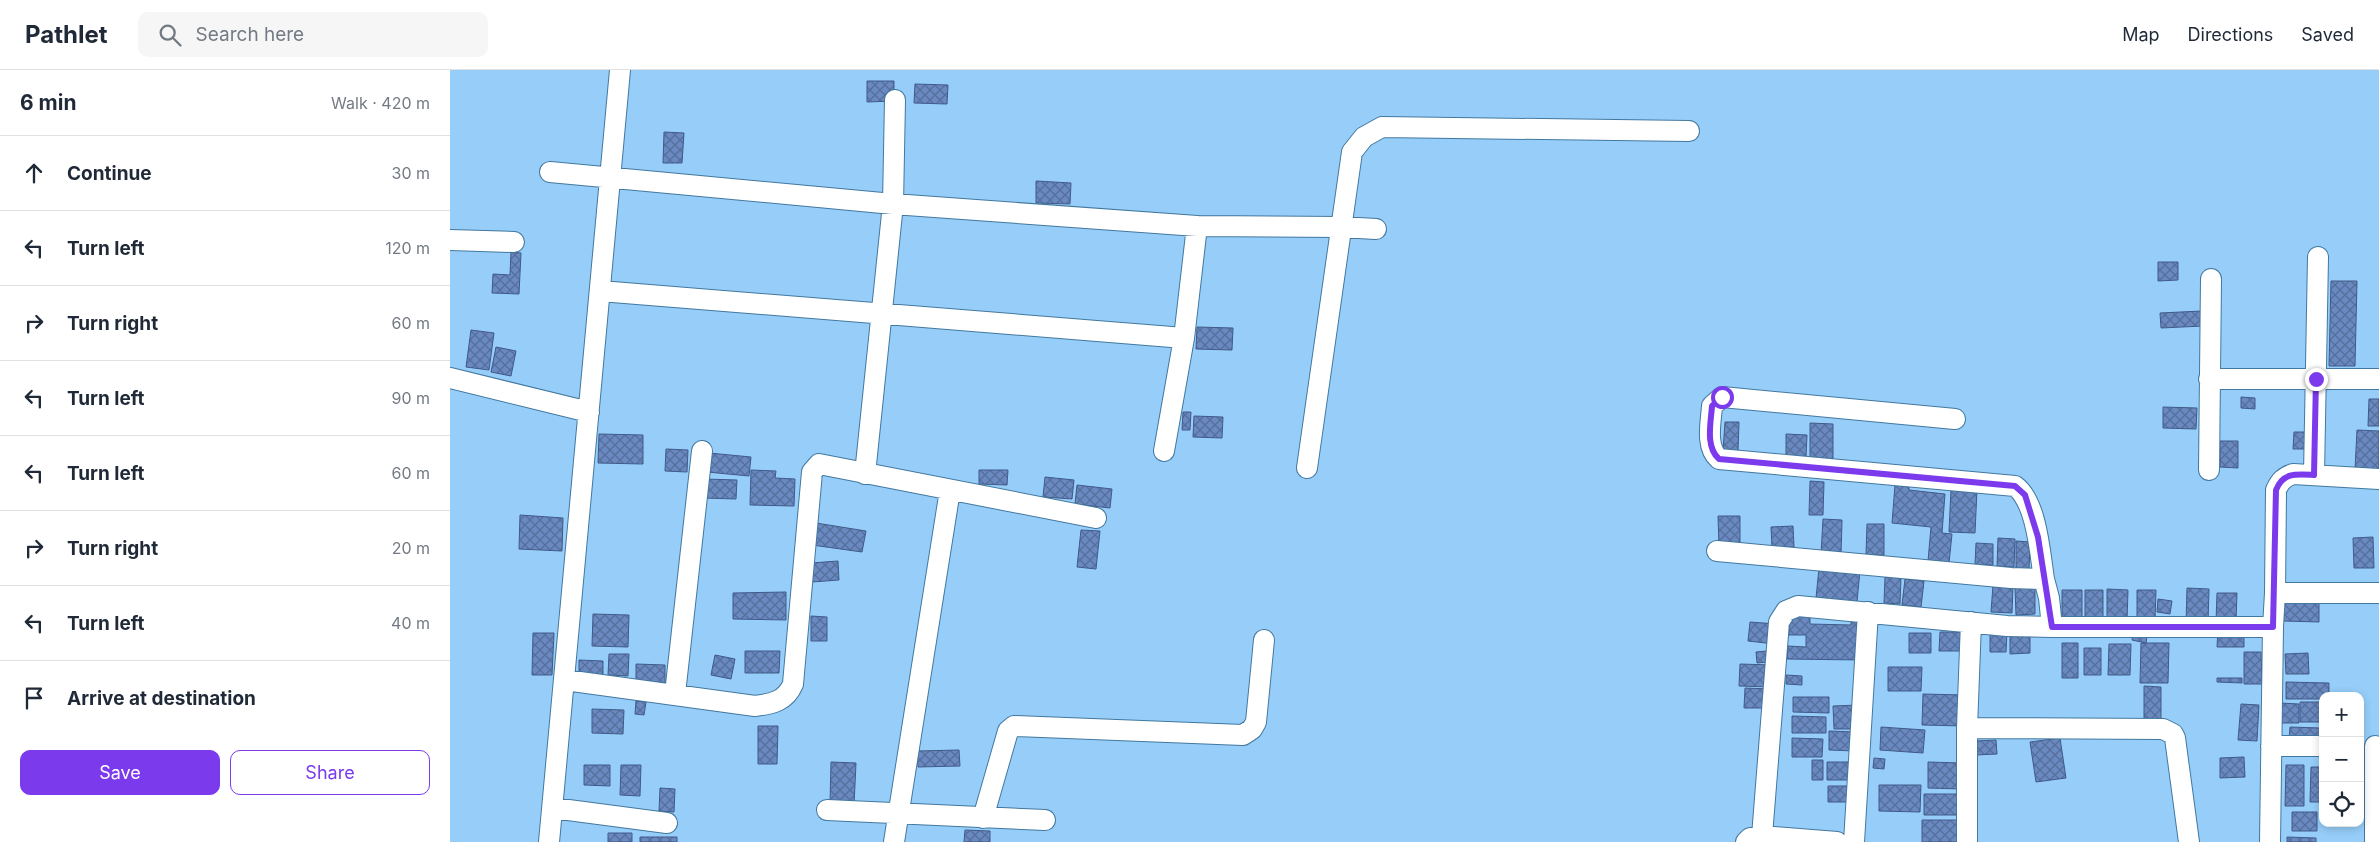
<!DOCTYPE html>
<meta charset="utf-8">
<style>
:root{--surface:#fff;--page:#f6f6f7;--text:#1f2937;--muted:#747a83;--line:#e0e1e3;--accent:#7c3aed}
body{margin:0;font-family:Inter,sans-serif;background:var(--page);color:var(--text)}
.controls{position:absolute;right:15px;bottom:15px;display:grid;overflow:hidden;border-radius:10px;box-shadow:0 2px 8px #0003}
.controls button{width:45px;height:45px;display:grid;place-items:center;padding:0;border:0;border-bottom:1px solid var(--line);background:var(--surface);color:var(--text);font:25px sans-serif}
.stop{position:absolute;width:15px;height:15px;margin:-11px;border:4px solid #7c3aed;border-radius:50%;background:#fff}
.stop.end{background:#7c3aed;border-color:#fff;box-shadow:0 1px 5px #0008}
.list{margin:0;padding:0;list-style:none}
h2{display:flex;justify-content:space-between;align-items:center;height:65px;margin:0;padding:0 20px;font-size:21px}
h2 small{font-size:16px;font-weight:400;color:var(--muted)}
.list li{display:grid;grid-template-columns:32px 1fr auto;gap:15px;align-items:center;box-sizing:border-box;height:75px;padding:0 20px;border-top:1px solid var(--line)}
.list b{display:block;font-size:19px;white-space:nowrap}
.list em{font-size:16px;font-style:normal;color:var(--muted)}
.actions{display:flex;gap:10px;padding:15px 20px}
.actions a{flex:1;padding:11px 0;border:1px solid var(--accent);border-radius:10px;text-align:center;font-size:18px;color:var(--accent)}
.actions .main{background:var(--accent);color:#fff}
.icon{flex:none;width:28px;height:28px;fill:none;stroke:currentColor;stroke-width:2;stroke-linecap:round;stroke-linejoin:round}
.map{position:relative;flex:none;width:1929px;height:772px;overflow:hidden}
header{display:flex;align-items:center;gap:30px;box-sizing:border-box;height:70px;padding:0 25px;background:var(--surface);border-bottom:1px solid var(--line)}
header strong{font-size:24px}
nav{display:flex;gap:28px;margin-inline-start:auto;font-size:18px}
.search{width:350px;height:45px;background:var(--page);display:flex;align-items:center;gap:12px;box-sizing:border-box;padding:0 18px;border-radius:10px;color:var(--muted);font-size:19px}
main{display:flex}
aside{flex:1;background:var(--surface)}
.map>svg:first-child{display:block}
</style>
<header>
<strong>Pathlet</strong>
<div class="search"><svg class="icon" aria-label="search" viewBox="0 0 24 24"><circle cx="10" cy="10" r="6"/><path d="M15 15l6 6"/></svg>Search here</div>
<nav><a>Map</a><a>Directions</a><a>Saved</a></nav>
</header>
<main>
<aside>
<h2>6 min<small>Walk · 420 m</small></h2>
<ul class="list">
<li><svg class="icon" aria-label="ahead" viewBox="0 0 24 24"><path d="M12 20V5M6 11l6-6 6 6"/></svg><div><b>Continue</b></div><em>30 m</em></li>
<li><svg class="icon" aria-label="left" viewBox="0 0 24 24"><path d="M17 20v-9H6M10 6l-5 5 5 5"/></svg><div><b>Turn left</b></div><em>120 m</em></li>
<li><svg class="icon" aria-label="right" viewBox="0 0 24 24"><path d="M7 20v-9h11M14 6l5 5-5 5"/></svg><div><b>Turn right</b></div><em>60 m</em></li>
<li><svg class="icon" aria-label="left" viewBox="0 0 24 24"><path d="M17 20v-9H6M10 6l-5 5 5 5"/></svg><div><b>Turn left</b></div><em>90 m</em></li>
<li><svg class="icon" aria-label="left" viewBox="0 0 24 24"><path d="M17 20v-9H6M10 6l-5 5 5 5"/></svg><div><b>Turn left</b></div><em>60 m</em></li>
<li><svg class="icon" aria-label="right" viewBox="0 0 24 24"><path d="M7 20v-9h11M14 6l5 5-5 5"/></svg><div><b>Turn right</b></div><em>20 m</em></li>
<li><svg class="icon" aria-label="left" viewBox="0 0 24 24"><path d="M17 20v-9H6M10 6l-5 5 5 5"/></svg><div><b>Turn left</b></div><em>40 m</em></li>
<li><svg class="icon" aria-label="arrive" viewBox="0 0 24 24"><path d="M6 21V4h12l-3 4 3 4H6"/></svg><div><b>Arrive at destination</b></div></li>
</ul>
<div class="actions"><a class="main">Save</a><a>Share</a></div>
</aside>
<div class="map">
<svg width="1929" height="772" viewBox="0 0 1929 772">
<defs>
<pattern id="building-cross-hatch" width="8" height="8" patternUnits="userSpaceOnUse" patternTransform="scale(1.25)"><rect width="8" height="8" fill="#6a89c0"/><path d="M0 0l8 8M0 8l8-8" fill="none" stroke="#556f9c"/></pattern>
</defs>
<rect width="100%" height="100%" fill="#96cef9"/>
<path fill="url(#building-cross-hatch)" stroke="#405a89" d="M417,11H444V31L417,32Z
M465,14L498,15L497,34L464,33Z
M214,62L234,63L232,93H213Z
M586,111L621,113L620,134L586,133Z
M61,182L71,183L69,224L42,223L43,204L60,205Z
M1708,192H1728V210L1708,211Z
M1881,211H1907L1905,296H1879Z
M1752,241L1753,256L1711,258L1710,243Z
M747,257L783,258L782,280L746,279Z
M21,260L44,263L39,300L16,297Z
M46,277L66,281L61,306L41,302Z
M1791,327L1805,328V339L1791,338Z
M1919,329H1929V356H1918Z
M1713,337L1747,338L1746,359L1713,358Z
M733,342H741L740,360H732Z
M744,346L773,347L772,368L743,367Z
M1275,352H1289L1288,382L1273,381Z
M1360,353L1383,354V389L1360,388Z
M1907,360L1929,361V399H1905Z
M1844,362H1856L1855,379H1843Z
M149,364L193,365V394L148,393Z
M1336,364L1357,365L1356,387L1336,386Z
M1770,371H1788V398L1770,397Z
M216,379L238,380L237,402L215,401Z
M259,383L301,387L299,406L257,402Z
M301,400L326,401L325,408L345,409L344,436L300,435Z
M529,400H558L557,415L529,414Z
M595,407L624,410L622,429L593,427Z
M255,409L287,410L286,429L254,428Z
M1360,411L1374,412L1373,445H1359Z
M627,415L662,419L660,438L625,434Z
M1445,415L1459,417V420L1495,424L1492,463L1502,464L1499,493L1478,491L1481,457L1442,453Z
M1501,419L1527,420L1525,463L1499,462Z
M70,445L113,448L112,481L69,479Z
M1268,446H1290V477H1269Z
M1373,449L1392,450L1391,485L1371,484Z
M366,453L416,461L412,482L362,475Z
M1417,454H1434V485H1416Z
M1343,456L1344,477L1322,478L1321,457Z
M631,460L650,461L646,499L627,497Z
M1923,467L1924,498H1904L1903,468Z
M1548,468L1565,469L1564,497L1547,496Z
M1566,471L1580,472L1579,501H1566Z
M1526,473L1543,474V495H1525Z
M388,491L389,510L362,512L361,493Z
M1369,498L1410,500L1407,532L1366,528Z
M1435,507H1451L1450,534L1434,533Z
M1455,509L1474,511L1471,537L1452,535Z
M1543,515L1563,516L1562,543L1541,542Z
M1585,517V544L1566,545L1565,518Z
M1737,518L1759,519L1758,554H1736Z
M1657,519L1678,520L1677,551L1657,550Z
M1612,520H1632V550H1612Z
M1635,520H1653V551H1635Z
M1687,520H1706L1705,550L1687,549Z
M336,522V550L283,549V523Z
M1767,523H1787L1786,552H1766Z
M1708,529L1722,531L1720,544L1707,542Z
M1833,532H1869V552L1833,551Z
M1340,542H1360V554L1401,555V548H1412L1411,590L1337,589L1338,576L1356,577V565H1339Z
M143,544L179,545L178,577L142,576Z
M361,546L377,547V571H361Z
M1300,552L1327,554L1325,574L1298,571Z
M1684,558L1698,560L1696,573L1682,570Z
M1768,560L1794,561V577H1767Z
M1540,561H1557L1556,582H1540Z
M1490,562H1517V581H1489Z
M1580,562V583L1560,584V563Z
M83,563H104L102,605H82Z
M1459,563H1481V583H1459Z
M1612,573H1628V608H1612Z
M1691,573H1719L1718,613H1690Z
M1659,574H1681L1680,605H1658Z
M1634,578H1651V605H1634Z
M295,581H330L329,603H295Z
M1317,581L1319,592L1307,593L1306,582Z
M1794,582H1811L1812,614H1794Z
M1858,583L1859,604H1836L1835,584Z
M159,584H179L178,606L158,605Z
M265,585L285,589L281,609L261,605Z
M129,590L153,591V612H129Z
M186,594L215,595V616L186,615Z
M1290,594L1323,595L1322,617L1289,616Z
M1438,597H1472L1471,621H1438Z
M1336,605L1352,606V615L1336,614Z
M1767,608H1792V613L1767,612Z
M1836,612L1879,613V626H1873V629H1836Z
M1694,616L1711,617V649L1694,648Z
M1295,618L1321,619V638H1294Z
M1473,624L1514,625L1513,656L1472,655Z
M1343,627H1379V643L1343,642Z
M186,631L196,632L194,645L185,644Z
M1850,632H1873V652H1850Z
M1830,633L1849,634V653H1829Z
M1791,634L1809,635L1807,671L1788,670Z
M1409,635V659H1384L1383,636Z
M142,639L174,640L173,664L142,663Z
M1342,646L1376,647V663H1342Z
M308,656H328L327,694H308Z
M1431,657L1475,660L1473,683L1430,680Z
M1840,657L1870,658V673L1839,672Z
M1379,661L1406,662L1405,681L1379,680Z
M1342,668L1373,669L1372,687H1342Z
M1610,668L1616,708L1586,712L1580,672Z
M1546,670L1547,684L1526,685V671Z
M509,680L510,696L468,697L467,681Z
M1794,687L1795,707L1770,708V688Z
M1424,688L1435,689L1434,699L1423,698Z
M1362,690H1373V710H1362Z
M381,692L406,693L404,735L380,734Z
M1377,692H1404V710H1377Z
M1478,692L1512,693L1511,719L1478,718Z
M134,695H160V716L134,715Z
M171,695H191L190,726L170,725Z
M1836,695H1854V736H1835Z
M1861,697H1873V732H1860Z
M1910,697H1913V729H1910Z
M1429,715H1471L1470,742L1429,741Z
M1378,716H1403V732H1378Z
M210,718L225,719L224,742L209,741Z
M1474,724H1513V745H1474Z
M1842,742H1867V761H1842Z
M1472,750H1509V772H1472Z
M515,760L540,761V772H514Z
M158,763H182V772H158Z
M190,767H227V772H190Z
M1837,767L1866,768V772H1837Z"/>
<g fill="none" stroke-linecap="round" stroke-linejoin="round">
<defs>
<path id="minor" d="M100,102L443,134L747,156L891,157L926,159
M0,170L64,172
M150,221L734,268
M0,308L139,342
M1759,309H1929
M1505,349L1272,327L1262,336C1261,352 1255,377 1269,389L1565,416C1587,432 1590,484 1594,509
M714,381L734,268L747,156
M857,398L902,82L914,67L932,57L1239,61
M1759,400L1761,209
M415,404L443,134L445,30
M1864,405L1868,187
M1267,481L1561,508L1594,509L1599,528L1602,557H1823L1820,772
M1825,523L1826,420C1830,411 1834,407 1843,404L1929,409
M1823,557L1825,523H1929
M115,610L305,636C322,634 336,631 343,614L362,402L369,394L646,448
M225,624L252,381
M1517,658L1713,659L1723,664L1725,668L1739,772
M1821,676H1873
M1925,676V772
M103,738L217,753
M377,740L595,750
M533,748L558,661L564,656L793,665L802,659L806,652L814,570
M1312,766L1329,552L1336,541L1348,536L1557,556L1602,557
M99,772L170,0
M444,772L500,420
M1296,772L1300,768L1312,766L1387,772
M1404,772L1418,542
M1517,772V658L1521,552"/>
</defs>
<use href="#minor" stroke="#42789f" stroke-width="22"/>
<use href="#minor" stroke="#fff" stroke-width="20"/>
</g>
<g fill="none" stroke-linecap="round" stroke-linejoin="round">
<path stroke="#7c3aed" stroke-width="6" d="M1272,327L1262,336C1261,352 1255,377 1269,389L1565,416L1575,425L1588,467L1602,557H1823L1826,420C1833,402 1847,404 1864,405L1866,309"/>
</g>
</svg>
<div class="controls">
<button>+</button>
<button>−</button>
<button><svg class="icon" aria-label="locate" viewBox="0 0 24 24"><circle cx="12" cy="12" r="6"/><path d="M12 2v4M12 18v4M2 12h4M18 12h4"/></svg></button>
</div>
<div class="stop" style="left:1272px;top:327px"></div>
<div class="stop end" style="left:1866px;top:309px"></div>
</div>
</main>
